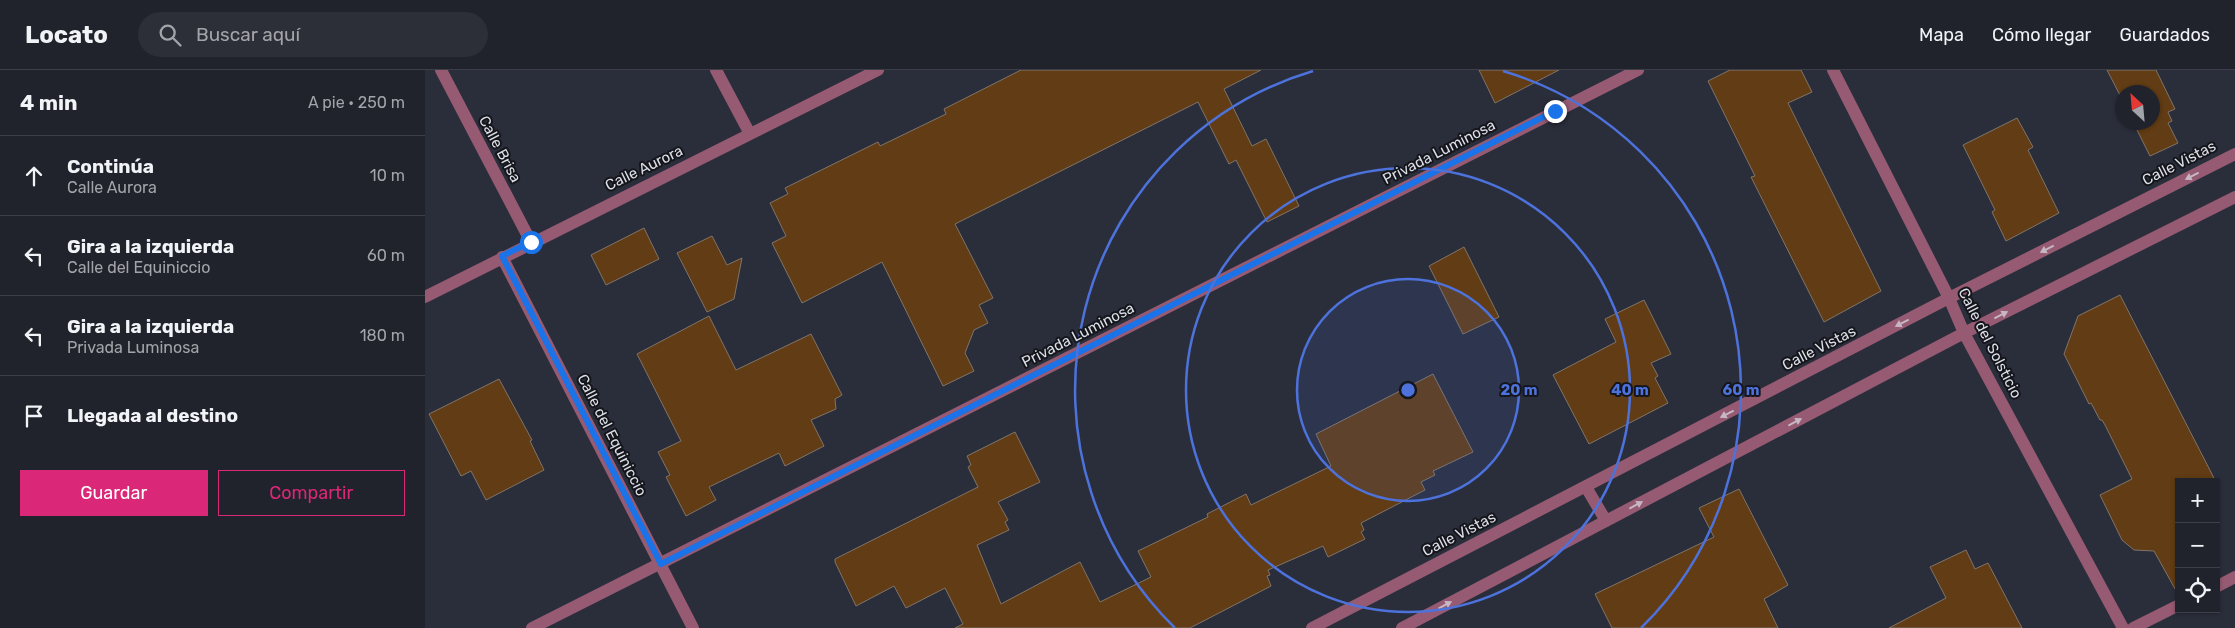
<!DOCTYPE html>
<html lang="es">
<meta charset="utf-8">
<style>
:root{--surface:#20222c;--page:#2d2f38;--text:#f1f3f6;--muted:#a2a4a9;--line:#3d3f48;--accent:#db2777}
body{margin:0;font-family:Rubik,sans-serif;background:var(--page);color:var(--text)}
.controls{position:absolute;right:15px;bottom:15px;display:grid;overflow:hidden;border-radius:0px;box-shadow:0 1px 4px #0004}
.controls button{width:45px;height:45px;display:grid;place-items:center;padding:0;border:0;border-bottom:1px solid var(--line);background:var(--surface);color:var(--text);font:25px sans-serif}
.compass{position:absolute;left:1690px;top:15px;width:45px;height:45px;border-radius:50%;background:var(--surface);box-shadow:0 1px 4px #0004;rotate:334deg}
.stop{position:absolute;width:15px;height:15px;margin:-11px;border:4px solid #1a73e8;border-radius:50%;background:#fff}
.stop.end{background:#1a73e8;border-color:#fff;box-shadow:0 1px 5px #0008}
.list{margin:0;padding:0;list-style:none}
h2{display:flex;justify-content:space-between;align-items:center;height:65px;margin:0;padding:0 20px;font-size:21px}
h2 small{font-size:16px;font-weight:400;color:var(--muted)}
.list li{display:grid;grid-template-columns:32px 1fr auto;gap:15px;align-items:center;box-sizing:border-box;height:80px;padding:0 20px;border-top:1px solid var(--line)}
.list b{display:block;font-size:19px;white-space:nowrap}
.list p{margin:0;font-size:16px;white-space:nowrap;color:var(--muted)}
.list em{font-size:16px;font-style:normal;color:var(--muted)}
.actions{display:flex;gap:10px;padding:15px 20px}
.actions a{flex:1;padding:11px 0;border:1px solid var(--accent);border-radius:0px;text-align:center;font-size:18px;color:var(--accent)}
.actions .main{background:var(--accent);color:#fff}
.icon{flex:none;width:28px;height:28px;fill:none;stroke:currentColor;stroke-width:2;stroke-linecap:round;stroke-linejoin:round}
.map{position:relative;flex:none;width:1810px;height:558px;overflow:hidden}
header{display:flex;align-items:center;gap:30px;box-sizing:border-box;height:70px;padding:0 25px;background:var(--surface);border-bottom:1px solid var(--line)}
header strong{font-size:24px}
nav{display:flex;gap:28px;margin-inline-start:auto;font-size:18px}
.search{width:350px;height:45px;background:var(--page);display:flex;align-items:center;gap:12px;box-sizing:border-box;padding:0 18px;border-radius:28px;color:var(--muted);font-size:19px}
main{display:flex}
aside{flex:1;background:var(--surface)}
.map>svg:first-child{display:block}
</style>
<header>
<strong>Locato</strong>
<div class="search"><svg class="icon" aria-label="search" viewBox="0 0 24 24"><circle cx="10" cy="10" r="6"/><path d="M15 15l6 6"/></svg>Buscar aquí</div>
<nav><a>Mapa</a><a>Cómo llegar</a><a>Guardados</a></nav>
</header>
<main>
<aside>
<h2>4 min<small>A pie · 250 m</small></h2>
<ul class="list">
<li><svg class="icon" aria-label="ahead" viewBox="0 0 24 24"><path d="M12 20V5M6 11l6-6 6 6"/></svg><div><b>Continúa</b><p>Calle Aurora</p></div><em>10 m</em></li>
<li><svg class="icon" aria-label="left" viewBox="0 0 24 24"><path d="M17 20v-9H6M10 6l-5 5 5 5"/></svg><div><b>Gira a la izquierda</b><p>Calle del Equiniccio</p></div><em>60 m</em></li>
<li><svg class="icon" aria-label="left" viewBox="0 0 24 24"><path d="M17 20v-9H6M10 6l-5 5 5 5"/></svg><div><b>Gira a la izquierda</b><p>Privada Luminosa</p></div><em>180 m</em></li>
<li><svg class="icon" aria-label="arrive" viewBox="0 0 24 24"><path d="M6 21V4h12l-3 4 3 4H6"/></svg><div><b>Llegada al destino</b></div></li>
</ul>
<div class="actions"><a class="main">Guardar</a><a>Compartir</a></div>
</aside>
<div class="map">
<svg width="1810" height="558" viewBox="0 0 1810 558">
<rect width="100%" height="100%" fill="#2a2e3b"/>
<path fill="#613c14" stroke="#817468" d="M596,0H836L799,19L827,76L841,69L874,136L842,152L811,90L804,94L773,32L598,120L530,154L568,228L554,235L563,253L549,260L540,283L549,301L518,316L457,192L377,233L347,173L361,166L345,133L363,124L360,118L453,72L455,76L521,44L519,39Z
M1054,0H1134L1070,33Z
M1305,0H1376L1387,22L1363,33L1456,221L1399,252L1326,107L1330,106L1283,11Z
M1682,0H1731L1750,39L1743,42L1747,51L1743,53L1753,73L1725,86L1708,52H1728V22H1698V31Z
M1592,48L1608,77L1603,80L1634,143L1581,171L1567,142L1570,140L1538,75Z
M219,158L234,189L181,215L166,185Z
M287,166L302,195L317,188L309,229L282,242L252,183Z
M1039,177L1074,247L1038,264L1004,196Z
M1695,225L1791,412H1754V526L1729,481L1709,480L1697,470L1675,425L1707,409L1680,355L1677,350H1675L1666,333L1664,334L1639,284L1653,246Z
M1219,230L1246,284L1226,293L1233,306L1230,308L1243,333L1164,374L1128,305L1191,272L1180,249Z
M284,246L311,300L386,264L417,325L410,329L411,339L386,350L399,376L360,396L354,383L284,417L291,430L261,446L241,407L245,405L233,382L256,371L212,284Z
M1008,304L1048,382L1008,401L1010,405L996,412L1000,420L936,453L939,460L936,462L940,469L903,487L898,476L843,500L845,505L842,506L846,516L765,558H530L538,554L520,518L481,538L469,516L431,536L410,492V489L553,417L543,397L546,395L542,386L590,362L615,412L573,432L583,450L580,452L584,460L552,475L576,534L655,492L675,532L726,507L713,481L783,447L782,444L821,424L826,435L906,396L891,364Z
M74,309L107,370L105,371L119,400L61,430L46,401L36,406L4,344Z
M1314,419L1363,515L1339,529L1353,558H1187L1170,524L1289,467L1274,438Z
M1541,480L1550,499L1563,493L1597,558H1464L1521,528L1505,497Z"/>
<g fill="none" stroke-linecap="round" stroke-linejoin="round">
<path stroke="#965a72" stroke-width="12" d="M16,0L106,172
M291,0L325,64
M1408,0L1524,228L1539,263L1698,558
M77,187L268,558
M0,227L453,0
M1161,417L1181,451
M1791,517L1810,507
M107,558L1213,0
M887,558L1524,228L1810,84
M977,558L1539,263L1810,127
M1708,558L1754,535"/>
</g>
<defs><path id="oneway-solid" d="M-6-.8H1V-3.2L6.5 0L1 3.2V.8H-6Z" transform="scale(1.25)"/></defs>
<g fill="#c7b7c4">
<use href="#oneway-solid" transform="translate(1767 106) rotate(153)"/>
<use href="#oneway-solid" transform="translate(1622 179) rotate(153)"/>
<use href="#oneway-solid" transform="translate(1576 245) rotate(-27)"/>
<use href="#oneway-solid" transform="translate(1477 253) rotate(153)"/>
<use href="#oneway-solid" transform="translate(1302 344) rotate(153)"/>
<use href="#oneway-solid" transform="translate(1370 352) rotate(-28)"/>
<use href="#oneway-solid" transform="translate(1211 435) rotate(-28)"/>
<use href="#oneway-solid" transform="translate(1020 535) rotate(-28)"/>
</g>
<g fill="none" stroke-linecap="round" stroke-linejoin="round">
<path stroke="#1a73e8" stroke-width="6" d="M106,172L77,186L236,494L1130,41"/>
</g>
<circle cx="983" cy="320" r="111" fill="#4d72dc" fill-opacity=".12"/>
<g fill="none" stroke="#4d72dc" stroke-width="2.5">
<circle cx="983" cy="320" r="111"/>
<circle cx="983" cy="320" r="222"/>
<path d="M750 558A333 333 0 0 1 888 1M1078 1A333 333 0 0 1 1216 558"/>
</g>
<g text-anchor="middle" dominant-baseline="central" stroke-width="4" stroke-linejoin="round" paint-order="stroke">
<g font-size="15" fill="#dcdfe7" stroke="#15161c">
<text transform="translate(75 79) rotate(62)">Calle Brisa</text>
<text transform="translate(1014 82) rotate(-27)">Privada Luminosa</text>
<text transform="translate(1754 93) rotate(-27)">Calle Vistas</text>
<text transform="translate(219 98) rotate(-26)">Calle Aurora</text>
<text transform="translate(653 265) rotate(-27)">Privada Luminosa</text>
<text transform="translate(1565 273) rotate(63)">Calle del Solsticio</text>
<text transform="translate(1394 278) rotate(-27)">Calle Vistas</text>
<text transform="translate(187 365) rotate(63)">Calle del Equiniccio</text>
<text transform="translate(1034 464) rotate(-27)">Calle Vistas</text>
</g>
</g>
<circle cx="983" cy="320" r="8" fill="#4d72dc" stroke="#15161c" stroke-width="2.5"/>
<g font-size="15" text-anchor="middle" font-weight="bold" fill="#4d72dc" stroke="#15161c" stroke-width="4" stroke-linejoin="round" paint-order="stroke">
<text x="1094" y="325">20 m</text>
<text x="1205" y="325">40 m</text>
<text x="1316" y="325">60 m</text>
</g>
</svg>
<div class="controls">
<button>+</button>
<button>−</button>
<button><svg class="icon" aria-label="locate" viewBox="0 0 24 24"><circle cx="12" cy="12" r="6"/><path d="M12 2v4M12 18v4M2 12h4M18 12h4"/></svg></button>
</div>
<svg class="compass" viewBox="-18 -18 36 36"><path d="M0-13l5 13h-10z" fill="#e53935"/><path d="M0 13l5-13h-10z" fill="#a2a4a9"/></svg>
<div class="stop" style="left:106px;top:172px"></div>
<div class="stop end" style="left:1130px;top:41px"></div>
</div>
</main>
